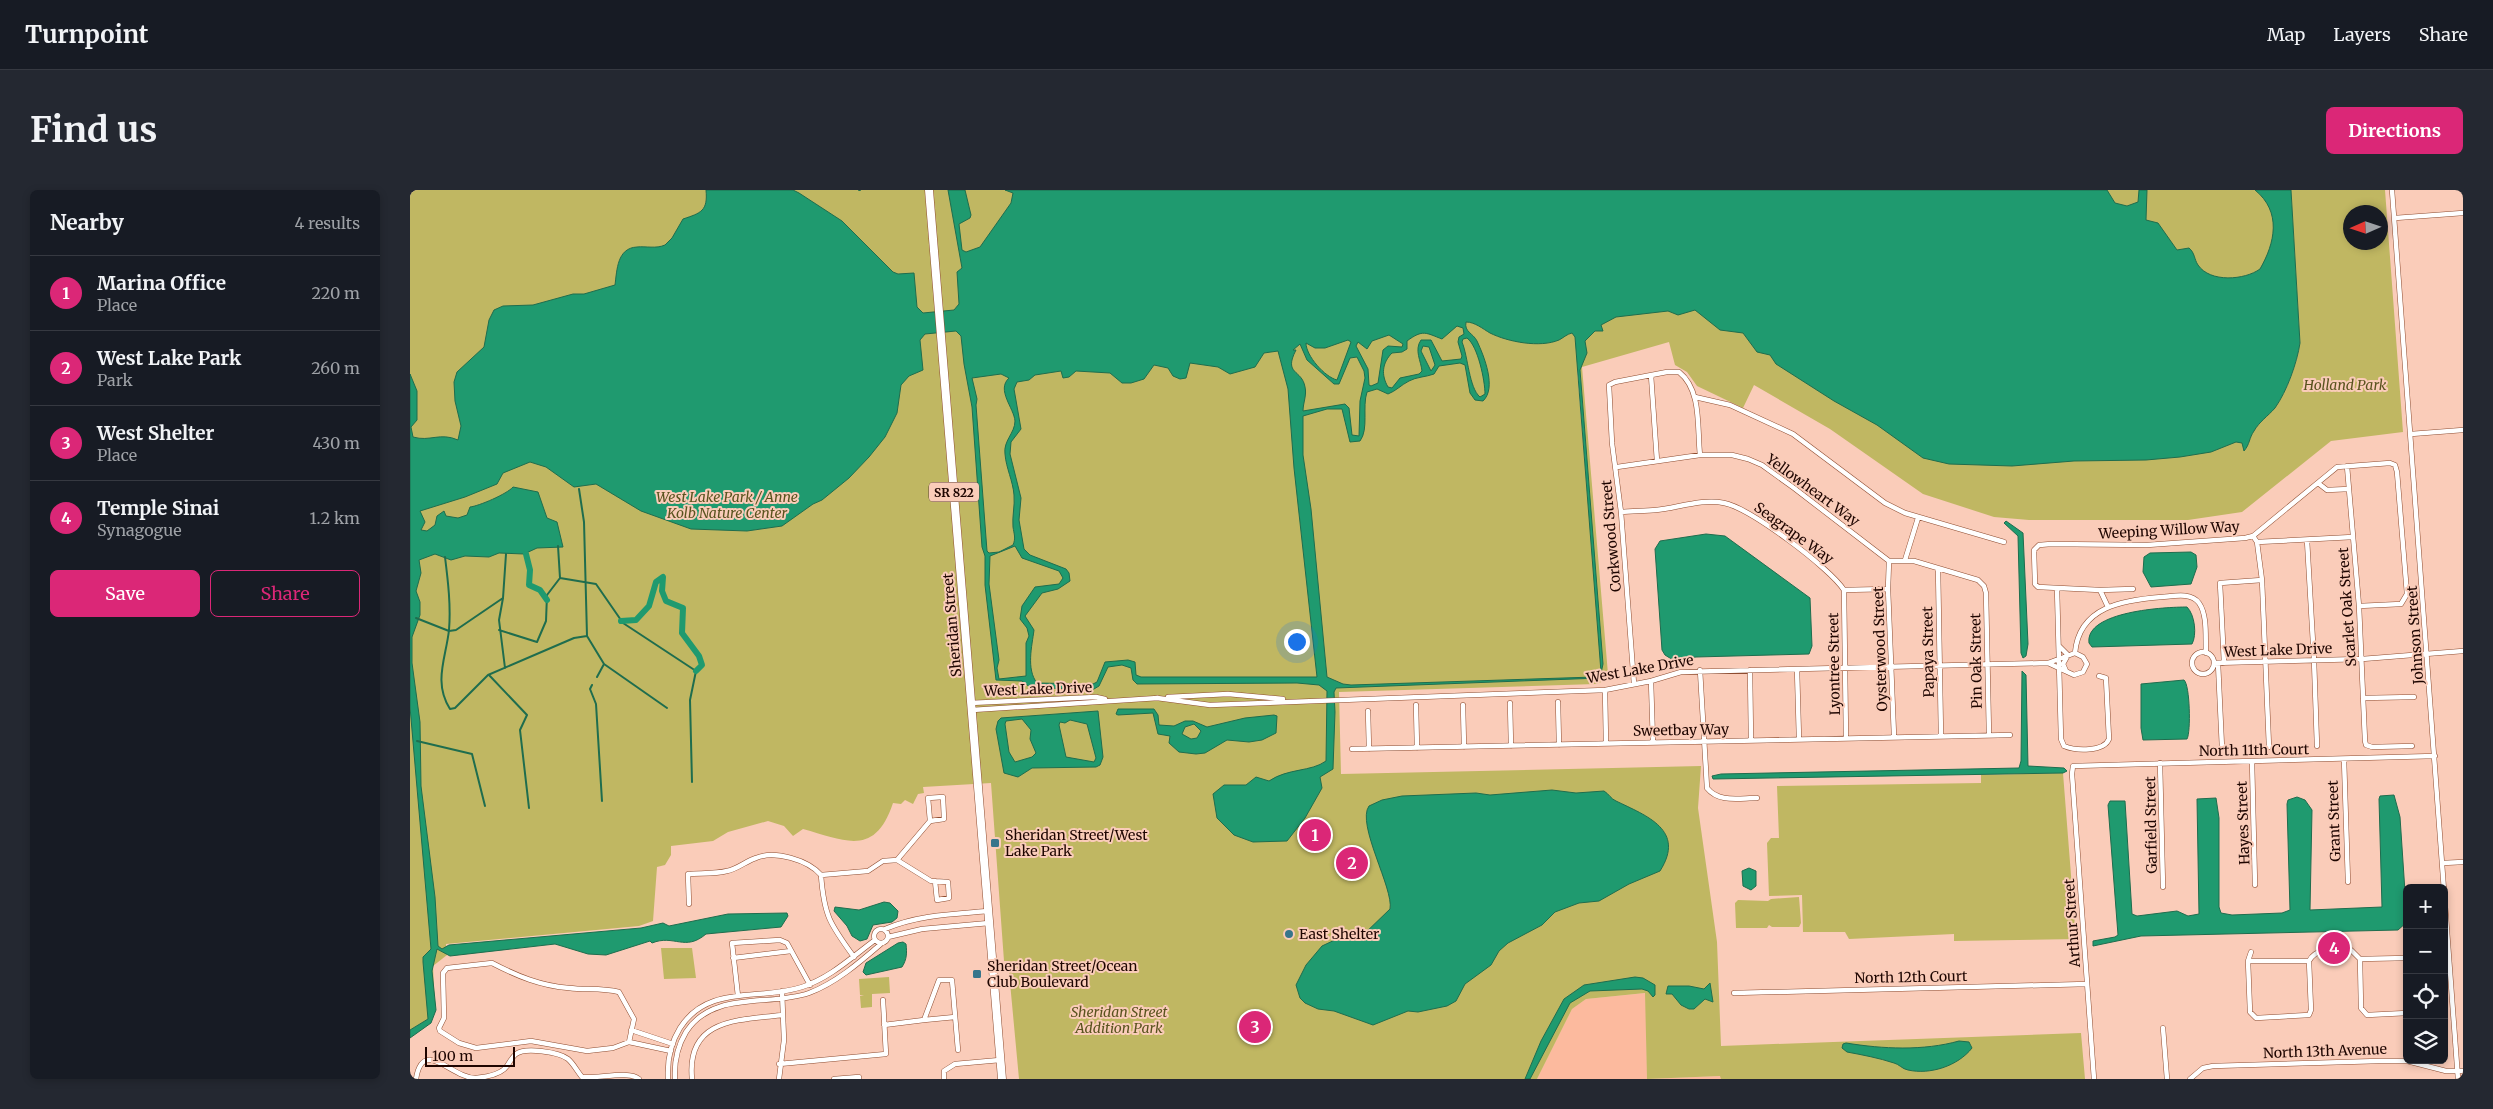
<!DOCTYPE html>
<meta charset="utf-8">
<style>
:root{--surface:#171b24;--page:#242831;--text:#f1f3f6;--muted:#9ea1a6;--line:#363941;--accent:#db2777}
body{margin:0;font-family:Merriweather,serif;background:var(--page);color:var(--text)}
.controls{position:absolute;right:15px;bottom:15px;display:grid;overflow:hidden;border-radius:8px;box-shadow:0 2px 8px #0003}
.controls button{width:45px;height:45px;display:grid;place-items:center;padding:0;border:0;border-bottom:1px solid var(--line);background:var(--surface);color:var(--text);font:25px sans-serif}
.compass{position:absolute;left:1933px;top:15px;width:45px;height:45px;border-radius:50%;background:var(--surface);box-shadow:0 2px 8px #0003;rotate:267deg}
.scale{position:absolute;left:15px;bottom:12px;width:90px;box-sizing:border-box;padding-left:5px;border:2px solid #1e0500;border-top:0;font-size:14px;line-height:18px;white-space:nowrap;color:#1e0500;-webkit-text-stroke:4px #faccb9;paint-order:stroke}
.you{position:absolute;left:886px;top:451px;width:18px;height:18px;margin:-12px;border:4px solid #fff;border-radius:50%;background:#1a73e8;box-shadow:0 0 0 8px #1a73e833}
.badge{display:grid;place-items:center;width:32px;height:32px;border-radius:50%;background:var(--accent);color:#fff;font-size:16px;font-weight:700}
.pin{position:absolute;translate:-50% -50%;border:2px solid #fff;box-shadow:0 1px 5px #0006}
.list{margin:0;padding:0;list-style:none}
h2{display:flex;justify-content:space-between;align-items:center;height:65px;margin:0;padding:0 20px;font-size:21px}
h2 small{font-size:16px;font-weight:400;color:var(--muted)}
.list li{display:grid;grid-template-columns:32px 1fr auto;gap:15px;align-items:center;box-sizing:border-box;height:75px;padding:0 20px;border-top:1px solid var(--line)}
.list b{display:block;font-size:19px;white-space:nowrap}
.list p{margin:0;font-size:16px;white-space:nowrap;color:var(--muted)}
.list em{font-size:16px;font-style:normal;color:var(--muted)}
.actions{display:flex;gap:10px;padding:15px 20px}
.actions a{flex:1;padding:11px 0;border:1px solid var(--accent);border-radius:8px;text-align:center;font-size:18px;color:var(--accent)}
.actions .main{background:var(--accent);color:#fff}
.icon{flex:none;width:28px;height:28px;fill:none;stroke:currentColor;stroke-width:2;stroke-linecap:round;stroke-linejoin:round}
.map{position:relative;flex:none;width:2053px;height:889px;overflow:hidden;border-radius:8px}
header{display:flex;align-items:center;gap:30px;box-sizing:border-box;height:70px;padding:0 25px;background:var(--surface);border-bottom:1px solid var(--line)}
header strong{font-size:24px}
nav{display:flex;gap:28px;margin-inline-start:auto;font-size:18px}
.intro{display:flex;align-items:center;justify-content:space-between;box-sizing:border-box;height:120px;padding:0 30px}
h1{margin:0;font-size:35px}
.button{padding:12px 22px;border-radius:8px;background:var(--accent);color:#fff;font-size:18px;font-weight:700}
main{display:flex;gap:30px;padding:0 30px}
aside{flex:1;background:var(--surface);border-radius:8px;box-shadow:0 2px 8px #0003}
.map>svg:first-child{display:block}
</style>
<header>
<strong>Turnpoint</strong>
<nav><a>Map</a><a>Layers</a><a>Share</a></nav>
</header>
<div class="intro"><h1>Find us</h1><a class="button">Directions</a></div>
<main>
<aside>
<h2>Nearby<small>4 results</small></h2>
<ul class="list">
<li><span class="badge">1</span><div><b>Marina Office</b><p>Place</p></div><em>220 m</em></li>
<li><span class="badge">2</span><div><b>West Lake Park</b><p>Park</p></div><em>260 m</em></li>
<li><span class="badge">3</span><div><b>West Shelter</b><p>Place</p></div><em>430 m</em></li>
<li><span class="badge">4</span><div><b>Temple Sinai</b><p>Synagogue</p></div><em>1.2 km</em></li>
</ul>
<div class="actions"><a class="main">Save</a><a>Share</a></div>
</aside>
<div class="map">
<svg width="2053" height="889" viewBox="0 0 2053 889">
<rect width="100%" height="100%" fill="#faccb9"/>
<path fill="#fcba9e" d="M1236,803L1237,889L1311,886V889H1127L1162,819L1176,809Z"/>
<path fill="#c0b762" fill-rule="evenodd" d="M0,0H1876L1862,221C1876,205 1887,175 1890,153L1881,0H1975L1993,242L1921,251L1832,322L1778,330H1619L1584,327L1513,304L1420,239L1344,195L1333,218L1287,196L1277,182L1265,175L1259,152L1172,177L1198,484L1194,491L1186,494L929,502L931,584L1291,576L1288,618L1307,752L1311,856L1671,843L1675,889H1311L1310,886L1237,889L1235,803L1176,809L1162,819L1127,889H609L598,771H594L581,593L513,597L514,603L508,604L503,614L495,610L491,614L483,613C465,667 436,651 393,639L383,646L374,636L358,631L318,642L303,651L261,656V665L255,675L247,677L243,731L229,736L36,754L37,765L23,776L25,819L19,824L18,829L0,840ZM1940,22H1970V52H1940ZM1167,179L1170,180L1192,482Z
M1653,583L1666,749L1544,751V744L1439,749L1435,742H1393L1392,705L1359,706L1357,653L1361,648H1369L1367,596L1571,593V585Z
M1389,707L1391,733L1389,737H1362L1359,735L1357,738H1326L1325,713L1328,710L1358,711L1361,709Z
M251,758H282L286,788L254,789Z
M479,787L480,803L462,804V817L451,818L450,806L454,805H450L449,789Z"/>
<path fill="#1f9a6f" stroke="#1f6d4e" fill-rule="evenodd" d="M296,0H383L389,3L432,31L483,82L488,84L504,83L507,117L513,123L544,120L549,114L547,82L552,78L538,0H555L561,25L560,28L549,34L552,60L556,62L570,57L601,13L603,3L595,0H1697L1705,13L1717,16L1728,12L1729,0H1737L1736,30L1748,33L1767,60L1779,58C1785,63 1784,69 1788,75C1800,93 1835,90 1850,79C1865,53 1872,22 1845,0H1881L1890,153C1887,173 1877,201 1865,218C1858,226 1849,232 1844,241C1839,248 1840,254 1834,261L1832,253L1826,252L1801,262L1770,267L1736,270L1664,271L1602,276L1539,274L1513,268L1467,235L1424,211L1366,174L1360,165L1347,162L1333,143L1310,140L1285,120L1268,125L1258,121L1206,127L1191,135L1193,141H1185L1175,151L1177,163L1170,180L1193,474L1190,488L926,498L924,502L925,522L923,579L910,587L912,598L895,628L877,651L843,652L824,645L807,628L803,604L814,595H836L846,587L859,591C878,578 901,582 916,571L917,501L909,495L887,493L727,494L723,490L721,478L712,475L698,477L689,496L684,499L621,498L612,491L586,490L575,395V366L572,357L562,217L554,174L551,146L546,141L515,144L510,150L513,180L499,186L491,195L487,223L475,247L459,267L439,288L412,310L403,314L372,336L337,341L281,339L231,321L186,294L164,297L136,277L120,272L93,283L87,294L55,307L10,321L15,332L11,340L17,341L25,335L27,326L34,321L36,326L48,328L57,325L60,317C69,316 97,304 103,297L128,302L137,328L147,332L153,357L127,358L114,364L89,363L79,367L55,366L41,370L25,364L9,370L11,383L6,401L10,412V425L2,447V473L10,532L11,596L25,707L28,756L32,759L39,755L231,738L253,733L259,736L318,724L377,723L378,726L371,737L296,744C275,762 264,744 242,753L240,751L196,765L178,764L145,754L40,766L27,759L22,781L26,820L21,833L0,848V840L18,829L13,772V767L21,759L0,517V184L7,201V230L1,237L3,247C20,252 30,242 48,250L51,236L45,211L44,192L47,182L74,157L79,130L84,120L93,116L123,115L163,104H174L205,95C207,80 207,58 227,57C236,56 246,59 255,55L262,48L273,29C291,23 298,21 296,0ZM1056,132C1065,132 1073,139 1080,143C1098,152 1130,158 1149,150C1153,148 1157,144 1162,143L1165,147L1191,482L1184,487L941,495L933,494L917,487L901,319L893,265V226L917,219H932L940,252L950,251C959,239 952,217 957,202L967,199L978,204C986,201 991,195 999,191C1006,187 1016,187 1024,184L1029,176L1050,173L1055,175L1060,203L1065,210L1073,211C1087,198 1074,166 1067,151C1063,143 1054,142 1056,132ZM1047,136L1053,138L1054,144L1049,147L1048,152L1052,166L1051,169L1032,171L1021,150H1011C1004,160 1011,171 1012,181L1009,184L990,188L982,198L978,197C971,185 972,173 982,163L992,162L997,159V151C1013,139 1016,143 1032,149ZM979,145L993,154L992,157L978,156L973,160L968,193L961,196L959,195L958,179L946,156L948,152L957,159L962,151ZM1057,148C1068,156 1075,191 1075,204L1070,207C1059,198 1058,166 1052,152L1053,149ZM938,150L941,152L927,190C915,187 896,166 896,153L905,158H915ZM890,154L897,170L924,194H929L940,168L947,167L954,181L955,188L950,211L949,246L942,245L939,218L935,214L893,221C893,213 897,205 895,197C892,179 873,185 886,160H883ZM1013,156L1019,157L1025,175L1021,181L1011,161ZM868,161L878,199L884,278L907,487H731L726,485L725,472L718,470L695,472L687,492L683,494L627,493C616,479 622,456 624,440L615,426L632,403L648,399L660,391L659,383L656,379L620,365L614,359L609,330L611,308L600,264L601,252L611,239L604,199L607,192L619,190L625,185L651,181L653,188L659,187L666,181L700,183L712,193H721L734,189L744,175L758,178L763,186L770,189L776,188L780,173L808,177L820,184L845,177L854,163ZM591,184L599,188C586,200 604,218 605,231C605,243 593,251 595,264C596,278 603,291 604,305C605,316 602,326 603,337C604,344 606,348 603,355L589,362L579,363L577,361L566,215L567,209L562,188ZM605,356L612,368L649,381L653,388L649,394L625,397L612,416L610,429L617,438L619,446L616,453V486L589,489L587,478L589,470L579,394L580,366Z
M1596,331L1613,343L1618,454L1616,466L1613,468L1611,463L1608,346L1594,333Z
M1296,344L1315,346L1400,408L1402,456L1399,464L1286,467L1263,470L1255,465L1252,460L1245,359L1250,351Z
M1781,362L1786,365L1787,377L1781,394L1741,397L1733,382L1734,367L1740,363Z
M1777,417C1785,425 1787,445 1782,454L1682,457L1679,453C1675,421 1756,417 1777,417Z
M1612,481L1616,485L1618,576L1654,578L1657,581L1653,583L1303,589L1302,586L1311,584L1609,578L1611,571Z
M1774,490C1780,495 1781,542 1777,549L1733,550L1731,538V494Z
M708,519H744L748,525L749,535L764,536L775,531H783L797,537L835,528L864,525L867,526L866,543L852,550L839,552L817,550L795,563L786,564L769,562L759,553L760,546L748,544L743,523L708,525L706,524ZM784,534L791,541L787,548L781,549L772,544L775,537Z
M688,521L693,567L690,575L686,577L622,578L608,587L594,583L586,539L588,531L591,528ZM612,529L621,540L620,549L626,563L622,567L605,572L599,562L595,534L596,531ZM660,530L677,534L686,568L684,572L656,567L649,535L650,532L655,533Z
M1142,600L1166,603L1194,601C1199,604 1201,609 1206,611C1237,626 1276,640 1250,681L1219,694L1189,711L1169,713L1145,722L1132,735L1098,753L1089,761L1081,775L1055,794L1046,811L1037,816L1008,822L998,821L963,835L924,821L908,819L895,813L890,808L886,795L896,775L912,756L929,748L951,747L980,719C984,699 946,634 959,616L972,610L992,606L1066,603L1080,605Z
M1984,605L1990,627L1997,732L1988,740L1731,746L1683,756V751L1705,747L1708,745L1698,615L1700,611H1715L1722,724L1727,726L1767,721L1778,726L1789,724L1787,609L1806,608L1809,628V717L1811,723L1822,725L1872,723L1880,720L1877,614L1878,610L1887,607L1895,610L1902,620L1900,720L1972,717L1969,609L1970,606Z
M1339,678L1346,681V696L1341,700L1333,696L1332,681Z
M474,712L480,713L488,721L487,728L482,732L463,735L457,749L450,751L442,746L437,736L424,721L425,717L449,720Z
M493,752L496,754C497,763 497,769 492,777L456,785L453,782L456,773L488,753Z
M1225,787L1233,788L1245,795V805L1243,807L1238,801L1232,799L1180,801L1160,813L1120,889H1115L1131,851L1154,809L1174,795Z
M1300,793L1303,812L1295,809L1284,819H1279L1271,815L1262,804H1256L1258,796H1279L1294,799Z
M1549,851L1559,852L1562,858C1548,876 1520,885 1498,880C1492,879 1489,874 1484,873C1469,868 1453,865 1437,862L1432,858L1433,854L1436,853C1473,859 1513,861 1549,851Z"/>
<g fill="none" stroke-linecap="round" stroke-linejoin="round">
<path stroke="#1f6d4e" stroke-width="2" d="M449,0H450
M169,299L174,332L177,446L194,474L257,518
M35,367C38,391 41,416 39,440C36,468 23,492 40,519L45,518L78,485L164,448L177,446
M150,388L186,394L213,433L286,481L280,510L282,592
M6,428L39,441L46,440L93,408
M89,440L127,452L136,431L137,405L150,388L148,356
M95,478L89,430L93,408L96,364
M79,485L117,525L110,540L119,618
M187,487L194,474
M182,495L180,499L186,514L192,611
M7,551L62,564L75,616"/>
<path stroke="#1f9a6f" stroke-width="6" d="M116,364L120,380L119,395L130,400L137,410
M211,431L226,430L239,416L246,392L253,387L252,401L256,411L273,418L272,443L289,466L292,475L286,481"/>
<defs>
<path id="street" d="M1982,0L2048,889
M1985,28L2053,23
M1241,185L1247,271
M1285,207L1320,215L1383,244L1475,313L1495,323L1594,352
M2001,244L2053,240
M1937,276L1949,416L1955,551L1956,555L1962,557L2002,556
M1207,277L1290,265H1322L1338,269L1352,275L1384,298L1479,371H1504L1568,390L1574,396L1576,403L1579,545
M1908,293L1917,300L1939,299
M1211,322C1223,321 1235,321 1246,320C1267,318 1293,308 1314,313C1340,318 1420,378 1434,400L1478,399
M1843,346L1847,352L1852,390L1859,557
M1897,350L1904,470L1907,556
M1847,352L1943,347
M1495,370L1508,328
M1479,371L1478,399L1484,546
M1528,378L1531,546
M1647,398L1651,549L1654,556C1666,561 1694,562 1699,549L1696,488L1689,486
M1723,399L1690,400L1628,397L1625,394L1624,360L1629,355L1641,354L1737,355L1835,348L1843,346L1927,277L1980,273L1985,275L1987,282L1997,404L1991,414L1949,416
M1434,400L1436,548
M1690,400L1698,417
M1649,456L1658,465L1653,474L1656,481
M1782 473a11 11 0 1 1 22 0a11 11 0 1 1-22 0Z
M1665,463C1669,416 1714,410 1752,407C1764,406 1781,402 1789,413C1798,426 1795,448 1796,463
M1804,473L1952,469L2053,461
M1808,473L1812,558
M1814,473L1810,393L1852,390
M1387,479L1389,549
M1290,480L1297,598C1309,613 1329,608 1347,608
M1340,480L1341,550
M1241,491L1243,552
M1224,494L1211,322L1202,253L1199,195L1205,192L1257,182H1269C1292,200 1287,238 1290,265
M1195,500L1196,553
M758,507L818,504L873,509
M747,508L800,515L1195,500L1241,491L1271,482L1638,473L1665,463L1673,467L1677,474L1673,482L1664,485L1638,473
M1953,508L2004,507
M1148,512L1149,555
M560,513L686,507L695,509
M1100,513L1101,556
M1006,515L1007,558
M1053,515L1054,557
M562,520L748,508
M958,521L959,559
M942,559L1600,545
M1934,569L1938,692
M1842,571L1845,695
M1750,573L1753,697
M487,670L520,631L518,608L533,607L534,629L520,631
M2033,673L2053,672
M411,685L458,681L473,671L487,670L521,691L538,692L539,708L527,710L525,691
M411,685C414,726 420,734 444,767
M279,714L278,684C291,683 305,684 317,681C328,679 336,671 346,668C365,660 398,670 411,685
M464 746a7 7 0 1 1 14 0a7 7 0 1 1-14 0Z
M475,739C507,725 543,724 578,721
M478,747L512,739L579,733
M1841,762L1838,771L1840,822L1846,828L1899,825L1901,820L1899,771
M323,768L381,761
M1950,769L1951,818L1957,825L1997,823
M1838,771H1899C1907,756 1926,760 1941,760L1950,769L1997,768
M82,773C107,786 131,796 159,798C175,800 192,798 209,802L224,829L219,852L203,858L177,861L121,851L66,858L49,853L30,841L29,838L34,828L33,783L37,778Z
M1324,803L1677,794
M328,806L322,753L370,750L377,753L400,795
M514,830L545,827
M474,835L514,830L529,790H542L548,860
M1753,838L1757,889
M221,840L263,854
M219,852L261,861
M369,874L476,864L473,810
M6,889C13,846 42,889 66,888C76,887 91,885 97,876C100,872 102,867 106,864C115,857 149,862 158,869C163,873 167,881 172,887C187,889 219,880 229,889
M258,889C257,870 260,854 270,838C298,794 349,811 392,797C420,788 442,767 465,750
M265,889C264,871 267,857 276,842C303,800 359,817 399,803C426,793 450,772 472,753
M282,889C276,828 329,830 373,825
M369,889L374,850L372,801
M424,889L449,887V889
M534,889V881L545,874L590,870
M1684,889L1662,584L1663,576L2025,566
M1780,889L1793,878L1803,876L1969,871H1997L2036,881H2053"/>
<path id="primary" d="M519,0L592,889"/>
</defs>
<use href="#street" stroke="#8e4c30" stroke-width="5.5"/>
<use href="#primary" stroke="#8e4c30" stroke-width="9"/>
<use href="#street" stroke="#fff" stroke-width="4.5"/>
<use href="#primary" stroke="#fff" stroke-width="8"/>
</g>
<g fill="#37758b" stroke="#faccb9" stroke-width="2">
<rect x="580" y="648" width="10" height="10" rx="2.5"/>
<circle cx="879" cy="744" r="5"/>
<rect x="562" y="779" width="10" height="10" rx="2.5"/>
</g>
<g text-anchor="middle" dominant-baseline="central" stroke-width="4" stroke-linejoin="round" paint-order="stroke">
<rect fill="#faccb9" stroke="#604138" stroke-width="1" x="519" y="292.5" width="50" height="19" rx="4"/>
<g font-size="12" font-weight="bold" fill="#1e0500">
<text x="544" y="302">SR 822</text>
</g>
<g font-size="14" font-style="italic" fill="#59531e" stroke="#faccb9">
<text x="1935" y="195">Holland Park</text>
<text x="317" y="307">West Lake Park / Anne<tspan x="317" dy="16">Kolb Nature Center</tspan></text>
<text x="709" y="822">Sheridan Street<tspan x="709" dy="16">Addition Park</tspan></text>
</g>
<g font-size="14" fill="#1e0500" stroke="#faccb9">
<text transform="translate(1403 300) rotate(36)">Yellowheart Way</text>
<text transform="translate(1759 340) rotate(-3)">Weeping Willow Way</text>
<text transform="translate(1384 343) rotate(36)">Seagrape Way</text>
<text transform="translate(1201 346) rotate(-95)">Corkwood Street</text>
<text transform="translate(1937 417) rotate(-94)">Scarlet Oak Street</text>
<text transform="translate(542 435) rotate(-95)">Sheridan Street</text>
<text transform="translate(2005 445) rotate(-94)">Johnson Street</text>
<text transform="translate(1470 459) rotate(-92)">Oysterwood Street</text>
<text transform="translate(1868 460) rotate(-2)">West Lake Drive</text>
<text transform="translate(1518 462) rotate(-91)">Papaya Street</text>
<text transform="translate(1566 471) rotate(-91)">Pin Oak Street</text>
<text transform="translate(1424 474) rotate(-91)">Lyontree Street</text>
<text transform="translate(1230 479) rotate(-10)">West Lake Drive</text>
<text transform="translate(628 499) rotate(-2)">West Lake Drive</text>
<text transform="translate(1271 540) rotate(-1)">Sweetbay Way</text>
<text transform="translate(1844 560) rotate(-1)">North 11th Court</text>
<text transform="translate(1924 631) rotate(-92)">Grant Street</text>
<text transform="translate(1833 633) rotate(-92)">Hayes Street</text>
<text transform="translate(1741 635) rotate(-91)">Garfield Street</text>
<text transform="translate(1662 733) rotate(-94)">Arthur Street</text>
<text transform="translate(1501 787) rotate(-1)">North 12th Court</text>
<text transform="translate(1915 861) rotate(-2)">North 13th Avenue</text>
</g>
<g font-size="14" fill="#1e0500" stroke="#faccb9" text-anchor="start">
<text x="595" y="645">Sheridan Street/West<tspan x="595" dy="16">Lake Park</tspan></text>
<text x="889" y="744">East Shelter</text>
<text x="577" y="776">Sheridan Street/Ocean<tspan x="577" dy="16">Club Boulevard</tspan></text>
</g>
</g>
</svg>
<div class="controls">
<button>+</button>
<button>−</button>
<button><svg class="icon" aria-label="locate" viewBox="0 0 24 24"><circle cx="12" cy="12" r="6"/><path d="M12 2v4M12 18v4M2 12h4M18 12h4"/></svg></button>
<button><svg class="icon" aria-label="layers" viewBox="0 0 24 24"><path d="M12 4l9 5-9 5-9-5zM3 14l9 5 9-5"/></svg></button>
</div>
<svg class="compass" viewBox="-18 -18 36 36"><path d="M0-13l5 13h-10z" fill="#e53935"/><path d="M0 13l5-13h-10z" fill="#9ea1a6"/></svg>
<div class="scale">100 m</div>
<div class="you"></div>
<div class="pin badge" style="left:905px;top:645px">1</div>
<div class="pin badge" style="left:942px;top:673px">2</div>
<div class="pin badge" style="left:845px;top:837px">3</div>
<div class="pin badge" style="left:1924px;top:758px">4</div>
</div>
</main>
